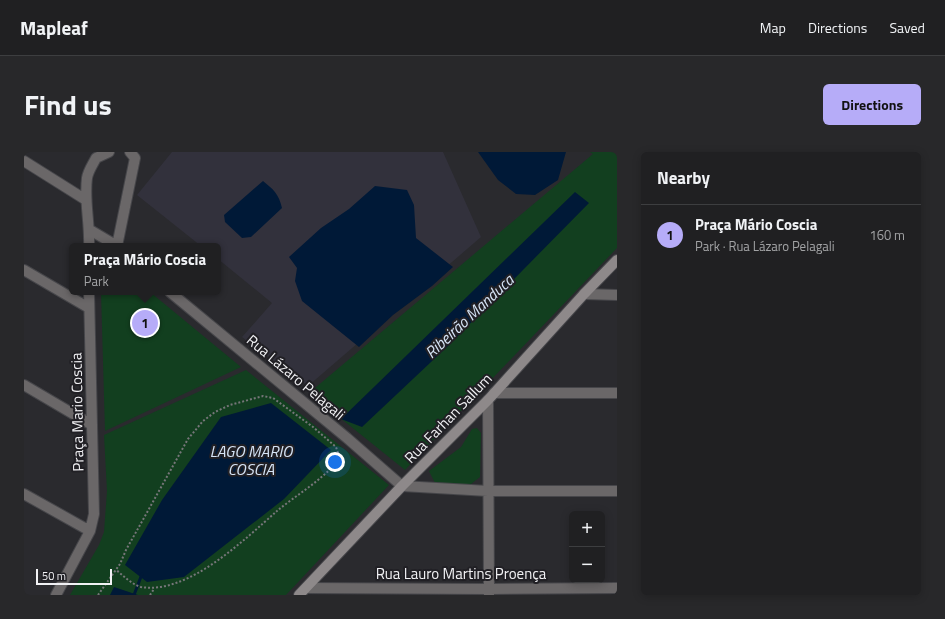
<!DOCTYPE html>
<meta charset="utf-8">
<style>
:root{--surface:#202022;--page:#28282a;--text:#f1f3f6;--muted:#a2a3a5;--line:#3d3e40;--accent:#b6acf8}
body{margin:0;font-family:"Titillium Web",sans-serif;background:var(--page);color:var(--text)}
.controls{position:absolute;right:12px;bottom:12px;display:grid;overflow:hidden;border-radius:6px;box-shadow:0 2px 10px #0003}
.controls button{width:36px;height:36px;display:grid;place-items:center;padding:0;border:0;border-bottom:1px solid var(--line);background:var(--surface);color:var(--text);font:20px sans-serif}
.scale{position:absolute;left:12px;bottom:10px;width:76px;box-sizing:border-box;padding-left:4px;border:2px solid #f1f1f4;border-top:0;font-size:11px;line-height:14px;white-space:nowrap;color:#f1f1f4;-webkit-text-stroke:3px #212025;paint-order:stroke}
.you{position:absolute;left:311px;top:310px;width:14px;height:14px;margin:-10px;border:3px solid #fff;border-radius:50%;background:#1a73e8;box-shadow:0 0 0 6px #1a73e833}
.badge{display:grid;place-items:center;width:26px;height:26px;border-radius:50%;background:var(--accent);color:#111;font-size:13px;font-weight:700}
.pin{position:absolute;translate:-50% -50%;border:2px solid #fff;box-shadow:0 1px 4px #0006}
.popup{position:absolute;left:45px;top:91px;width:152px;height:52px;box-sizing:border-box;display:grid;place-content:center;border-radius:6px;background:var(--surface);filter:drop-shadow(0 1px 3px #0005);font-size:13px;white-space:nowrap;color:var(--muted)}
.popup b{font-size:15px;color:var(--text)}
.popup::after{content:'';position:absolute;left:50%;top:100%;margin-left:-8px;border:8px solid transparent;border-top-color:var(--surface)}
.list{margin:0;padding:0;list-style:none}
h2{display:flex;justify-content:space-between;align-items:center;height:52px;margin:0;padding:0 16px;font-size:17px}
h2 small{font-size:13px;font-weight:400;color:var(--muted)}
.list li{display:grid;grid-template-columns:26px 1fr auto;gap:12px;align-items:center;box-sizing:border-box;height:60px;padding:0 16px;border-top:1px solid var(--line)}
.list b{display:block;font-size:15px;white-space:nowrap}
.list p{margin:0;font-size:13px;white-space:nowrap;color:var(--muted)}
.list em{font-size:13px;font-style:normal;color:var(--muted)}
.map{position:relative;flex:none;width:593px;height:443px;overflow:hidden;border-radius:6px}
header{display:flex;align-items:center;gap:24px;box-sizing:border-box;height:56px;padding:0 20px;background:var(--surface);border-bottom:1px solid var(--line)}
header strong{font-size:19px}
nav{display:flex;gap:22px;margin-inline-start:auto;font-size:14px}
.intro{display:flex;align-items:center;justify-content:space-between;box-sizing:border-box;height:96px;padding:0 24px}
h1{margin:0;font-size:28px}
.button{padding:10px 18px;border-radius:6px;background:var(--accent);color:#111;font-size:14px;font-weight:700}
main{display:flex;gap:24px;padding:0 24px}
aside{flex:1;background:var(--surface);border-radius:6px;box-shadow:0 2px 10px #0003}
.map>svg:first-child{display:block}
</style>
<header>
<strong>Mapleaf</strong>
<nav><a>Map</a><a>Directions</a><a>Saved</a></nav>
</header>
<div class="intro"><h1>Find us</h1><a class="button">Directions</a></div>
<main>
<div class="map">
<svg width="593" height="443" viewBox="0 0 593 443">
<rect width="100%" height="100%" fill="#2a2a2e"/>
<path fill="#32313c" d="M148,0H419L457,85L284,234L218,185L248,151L194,107V94H177L113,43Z"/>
<path fill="#123f1f" d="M566,0H593V96L381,318L285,241L569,2Z
M77,140H126L217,215L81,279Z
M222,218L365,333L262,443H46L75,393L80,380L83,339L80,283Z
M453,276L457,281L456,325L447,332L412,333L405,319L437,295L448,277Z"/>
<path fill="#001937" d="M454,0H542L534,28L511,43L492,42L474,28Z
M239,29C249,37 255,42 258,56L227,85L218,86L201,70L200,63Z
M351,34L383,38L390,53L392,86L429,115L408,134L369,163L335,195L278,149L271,129L273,116L265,105L297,76L325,57Z
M551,40L565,51L424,194L338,275L317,267Z
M247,251L307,298L260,347L160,425L123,430L101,413L138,348L197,265Z
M90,435L114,443H86Z"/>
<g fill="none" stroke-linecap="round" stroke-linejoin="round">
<path stroke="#001937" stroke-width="3" d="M110,443L118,422"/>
<defs>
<path id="street" d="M0,9L62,48
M66,78L93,94
M65,94C66,71 60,48 63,26C64,19 69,12 72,6L85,0
M93,94L111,6L106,0
M0,118L65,156
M146,140L323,286L378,334L464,339H593
M560,142L593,143
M0,233L68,273
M470,241H593
M464,248L465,443
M0,342L66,379
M282,436L465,437L593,436
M32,443L66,379L70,362L65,140"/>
<path id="secondary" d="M275,443L378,334L464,248L560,142L593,108"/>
</defs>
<use href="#street" stroke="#46464a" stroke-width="12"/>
<use href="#secondary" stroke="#46464a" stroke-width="12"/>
<path stroke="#767679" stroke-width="2" stroke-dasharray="2 2" stroke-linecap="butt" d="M74,443L96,412L102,398L164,287L179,269L191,260L206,253L239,244L249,246L289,275L312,295L314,301V308C299,328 272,343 253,359C221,387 164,443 117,435C107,432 100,424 92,418
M126,443L130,437"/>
<use href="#street" stroke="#6a6768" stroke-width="10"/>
<use href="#secondary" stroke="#8e898a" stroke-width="10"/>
</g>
<g text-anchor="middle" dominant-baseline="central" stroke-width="4" stroke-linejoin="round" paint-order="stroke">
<g font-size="15" fill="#f1f1f4" stroke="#212025">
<text transform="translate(272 225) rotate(40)">Rua Lázaro Pelagali</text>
<text transform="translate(53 260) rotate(-91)">Praça Mario Coscia</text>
<text transform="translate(424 266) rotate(-46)">Rua Farhan Sallum</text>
<text x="437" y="421">Rua Lauro Martins Proença</text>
</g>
<g font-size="16" font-style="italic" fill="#d6e4f6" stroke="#212025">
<text transform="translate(445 164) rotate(-43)">Ribeirão Manduca</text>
<text x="227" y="299">LAGO MARIO<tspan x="227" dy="18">COSCIA</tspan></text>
</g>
</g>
</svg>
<div class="controls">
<button>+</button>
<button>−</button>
</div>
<div class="scale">50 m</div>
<div class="you"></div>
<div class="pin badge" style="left:121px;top:171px">1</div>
<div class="popup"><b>Praça Mário Coscia</b>Park</div>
</div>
<aside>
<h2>Nearby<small></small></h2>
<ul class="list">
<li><span class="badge">1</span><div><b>Praça Mário Coscia</b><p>Park · Rua Lázaro Pelagali</p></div><em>160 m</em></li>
</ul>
</aside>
</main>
